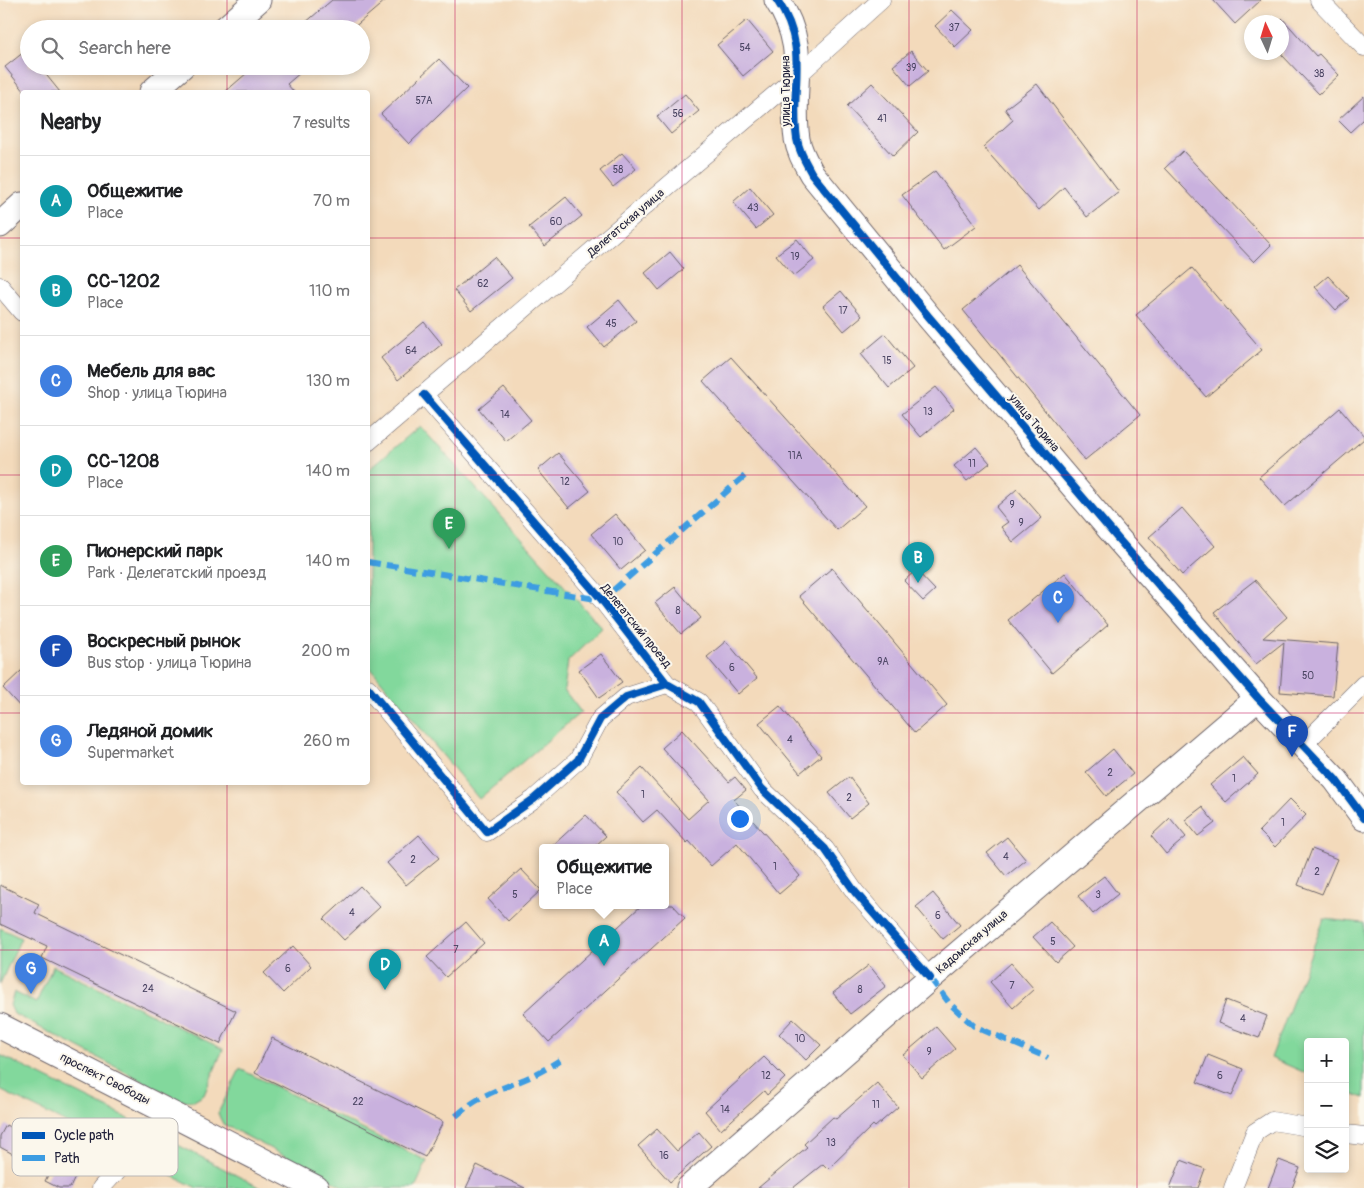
<!DOCTYPE html>
<meta charset="utf-8">
<style>
:root{--surface:#fff;--page:#f2f2f2;--text:#202124;--muted:#757577;--line:#e0e0e0;--accent:#c8321e}
body{margin:0;font-family:Pangolin,sans-serif;background:var(--page);color:var(--text)}
.controls{position:absolute;right:15px;bottom:15px;display:grid;overflow:hidden;border-radius:5px;box-shadow:0 2px 8px #0003}
.controls button{width:45px;height:45px;display:grid;place-items:center;padding:0;border:0;border-bottom:1px solid var(--line);background:var(--surface);color:var(--text);font:25px sans-serif}
.compass{position:absolute;left:1244px;top:15px;width:45px;height:45px;border-radius:50%;background:var(--surface);box-shadow:0 2px 8px #0003;rotate:356deg}
.you{position:absolute;left:739px;top:818px;width:18px;height:18px;margin:-12px;border:4px solid #fff;border-radius:50%;background:#1a73e8;box-shadow:0 0 0 8px #1a73e833}
.badge{display:grid;place-items:center;width:32px;height:32px;border-radius:50%;background:var(--accent);color:#fff;font-size:16px;font-weight:700}
.pin{position:absolute;translate:-50% -41px;filter:drop-shadow(0 1px 2px #0008)}
.pin::after{content:'';position:absolute;top:26px;width:18px;height:15px;background:inherit;clip-path:polygon(0 0,100% 0,50% 100%)}
.popup{position:absolute;left:539px;top:844px;width:130px;height:65px;box-sizing:border-box;display:grid;place-content:center;border-radius:5px;background:var(--surface);filter:drop-shadow(0 1px 4px #0005);font-size:16px;white-space:nowrap;color:var(--muted)}
.popup b{font-size:19px;color:var(--text)}
.popup::after{content:'';position:absolute;left:50%;top:100%;margin-left:-10px;border:10px solid transparent;border-top-color:var(--surface)}
.list{margin:0;padding:0;list-style:none}
h2{display:flex;justify-content:space-between;align-items:center;height:65px;margin:0;padding:0 20px;font-size:21px}
h2 small{font-size:16px;font-weight:400;color:var(--muted)}
.list li{display:grid;grid-template-columns:32px 1fr auto;gap:15px;align-items:center;box-sizing:border-box;height:90px;padding:0 20px;border-top:1px solid var(--line)}
.list b{display:block;font-size:19px;white-space:nowrap}
.list p{margin:0;font-size:16px;white-space:nowrap;color:var(--muted)}
.list em{font-size:16px;font-style:normal;color:var(--muted)}
.icon{flex:none;width:28px;height:28px;fill:none;stroke:currentColor;stroke-width:2;stroke-linecap:round;stroke-linejoin:round}
.map{position:relative;flex:none;width:1364px;height:1188px;overflow:hidden}
.search{position:absolute;background:var(--surface);box-shadow:0 2px 8px #0003;left:20px;top:20px;width:350px;height:55px;display:flex;align-items:center;gap:12px;box-sizing:border-box;padding:0 18px;border-radius:28px;color:var(--muted);font-size:19px}
.panel{position:absolute;background:var(--surface);box-shadow:0 2px 8px #0003;left:20px;top:90px;width:350px;height:695px;border-radius:5px}
.map>svg:first-child{display:block}
</style>
<div class="map">
<svg width="1364" height="1188" viewBox="0 0 1364 1188">
<rect width="100%" height="100%" fill="#fbf7ec"/>
<filter id="ink" filterUnits="userSpaceOnUse"><feTurbulence type="fractalNoise" baseFrequency=".02" numOctaves="2"/><feDisplacementMap in="SourceGraphic" scale="10" xChannelSelector="R" yChannelSelector="G"/><feConvolveMatrix kernelMatrix="1 2 1 2 8 2 1 2 1" color-interpolation-filters="sRGB"/></filter>
<filter id="wash" filterUnits="userSpaceOnUse"><feTurbulence type="fractalNoise" baseFrequency=".0096" numOctaves="4" result="noise"/><feDisplacementMap in="SourceGraphic" scale="20" xChannelSelector="R" yChannelSelector="G"/><feGaussianBlur stdDeviation="1.12" result="paint"/><feColorMatrix in="noise" values="0 0 0 0 0 0 0 0 0 0 0 0 0 0 0 0 0 1.4 0 .05"/><feComposite in="paint" operator="in"/></filter>
<g filter="url(#wash)">
<rect width="100%" height="100%" fill="#f3dabb"/>
<path fill="#82d89c" stroke="#527d6c" d="M420,426L602,628L568,661L564,690L581,712L479,799L368,665V470Z
M1324,919L1364,923V1098L1345,1090V1042H1308V1074L1271,1058Z
M0,928L21,938L0,984Z
M53,966L223,1049L204,1095L194,1101L179,1100L14,1014L10,1005L14,992L36,1003Z
M0,1055L129,1119C138,1132 127,1140 119,1149L0,1090Z
M240,1069L427,1161L415,1188H346L223,1124L218,1114L220,1109Z
M163,1143L176,1144L261,1188H197L142,1161L157,1146Z"/>
<g id="blocks">
<path fill="#c9b1de" d="M332,0H386L352,29H298Z
M1213,0H1261L1235,24Z
M952,10L973,30L955,47L935,26Z
M1282,18L1316,56L1319,54L1339,75L1319,94L1282,55Z
M747,20L773,51L743,76L717,45Z
M29,48V66H39L60,92H25L5,67Z
M911,51L928,71L910,86L893,66Z
M439,59L467,88L409,144L381,114Z
M255,66H308L287,84L294,92H225Z
M872,83L918,132L893,156L847,106Z
M1037,84L1119,192L1087,217L1064,187L1039,210L983,147L1013,120L1005,109Z
M685,94L699,111L671,134L657,117Z
M1364,96V119L1350,132L1338,120Z
M1183,151L1271,245L1254,262L1165,168Z
M622,153L636,169L613,187L600,171Z
M935,171L976,226L944,250L902,195Z
M750,187L773,215L756,229L733,202Z
M566,197L582,216L545,246L529,227Z
M797,239L814,260L794,276L776,255Z
M670,252L684,269L659,290L645,273Z
M494,257L512,278L471,311L454,290Z
M1017,265L1140,415L1085,460L963,310Z
M1192,268L1262,350L1206,397L1136,315Z
M1328,276L1349,298L1336,310L1315,287Z
M841,291L862,316L844,331L823,306Z
M619,300L636,321L604,347L587,327Z
M424,322L442,344L398,380L381,358Z
M885,334L913,368L889,388L861,354Z
M731,357L865,506L837,530L703,381Z
M936,387L954,409L921,437L902,414Z
M504,388L531,420L506,441L479,409Z
M1340,408L1364,436V439L1285,506L1259,477Z
M976,447L990,463L967,481L954,466Z
M558,453L590,491L569,508L538,470Z
M1017,489L1042,518L1013,542L1001,527L1008,522L996,507Z
M1182,508L1215,546L1182,575L1149,537Z
M615,514L645,550L621,570L591,534Z
M832,568L947,705L915,733L799,596Z
M916,570L935,590L923,601L904,581Z
M1065,573L1108,625L1052,673L1008,620Z
M1255,580L1287,617L1263,638L1338,644L1333,696L1280,692L1284,642L1256,664L1214,612Z
M675,587L701,618L681,634L655,603Z
M726,641L757,678L738,694L707,657Z
M601,654L622,682L599,698L579,670Z
M22,670V709L3,688Z
M780,706L821,756L800,773L759,723Z
M682,730L729,782L735,777L746,790L734,800L771,841L800,876L779,894L737,843L711,866L689,841L687,843L657,810L643,822L616,792L642,768L688,819L709,800L662,748Z
M1113,749L1133,774L1106,796L1086,772Z
M1243,757L1258,774L1226,802L1210,785Z
M849,777L869,803L850,818L829,793Z
M1290,799L1306,815L1275,847L1259,831Z
M1202,807L1215,823L1198,836L1185,820Z
M586,815L606,836L594,847H551Z
M1170,818L1186,837L1166,854L1151,836Z
M419,835L439,858L406,885L387,863Z
M1007,837L1026,860L1006,876L987,853Z
M1312,849L1337,859L1322,894L1298,885Z
M521,869L541,890L508,921L488,899Z
M1104,876L1118,894L1093,914L1078,896Z
M0,885L39,904L35,913L236,1011L220,1044L42,958L47,946L0,924Z
M360,886L380,907L344,940L324,919Z
M933,893L960,925L943,939L916,907Z
M642,905H673L685,918L549,1042L523,1014Z
M466,922L484,943L446,977L427,957Z
M1050,922L1073,947L1056,962L1033,937Z
M293,946L311,966L283,993L264,973Z
M1011,963L1034,989L1013,1008L990,982Z
M869,965L886,986L850,1014L833,993Z
M1226,1000L1267,1016L1259,1038L1218,1023Z
M793,1019L821,1045L806,1060L779,1034Z
M936,1027L955,1049L922,1078L903,1055Z
M272,1038L443,1122L425,1157L255,1073Z
M1208,1055L1243,1069L1232,1096L1197,1082Z
M764,1057L785,1078L767,1095L764,1091L721,1130L705,1111Z
M877,1083L898,1107L875,1127L873,1125L828,1169L823,1164L793,1188H758L807,1147L804,1144L833,1117L836,1119Z
M6,1125L35,1141L24,1160L0,1147V1136Z
M657,1129L677,1151L699,1132L711,1146L670,1182L638,1146Z
M58,1156L80,1167L70,1188H59L45,1181Z
M1181,1160L1205,1169L1198,1188H1170Z
M1279,1160L1300,1168L1292,1188H1268Z
M477,1165L525,1188H466Z"/>
</g>
</g>
<g filter="url(#ink)">
<use href="#blocks" fill-opacity="0" stroke="#6b6268" stroke-width="1"/>
<g fill="none" stroke-linecap="round" stroke-linejoin="round">
<defs>
<path id="street" d="M1319,0L1364,47
M0,286L22,312
M424,395L602,600L667,684L699,702L762,789L825,849L855,892L930,978
M368,442L797,76L881,0
M368,688L487,832L534,799L578,760L600,719L626,697L667,684
M1303,745L1364,684
M1345,1134L1364,1136
M101,1188L170,1113
M1233,1188L1255,1132L1272,1121L1308,1127"/>
<path id="secondary" d="M777,0C811,51 789,86 797,139C799,152 806,163 812,174L929,317L1119,540L1258,698L1336,780L1364,818
M225,29L258,0
M152,92L182,66
M0,225L22,205
M0,1026L316,1188
M689,1188L930,978L1258,698"/>
</defs>
<use href="#street" stroke="#6b6268" stroke-width="19"/>
<use href="#secondary" stroke="#6b6268" stroke-width="27"/>
<use href="#street" stroke="#fff" stroke-width="18"/>
<use href="#secondary" stroke="#fff" stroke-width="25"/>
<path stroke="#3c9ce2" stroke-width="6" stroke-dasharray="12 6" stroke-linecap="butt" d="M368,562L602,600L748,473
M930,978L950,1004L974,1026L1048,1058
M456,1116C481,1094 496,1091 525,1079C537,1074 549,1067 560,1060"/>
<defs>
<path id="cycleway" d="M777,0C811,51 789,86 797,139C799,152 806,163 812,174L929,317L1119,540L1258,698L1336,780L1364,818
M424,395L602,600L667,684L699,702L762,789L825,849L855,892L930,978
M368,688L487,832L534,799L578,760L600,719L626,697L667,684"/>
</defs>
<use href="#cycleway" stroke="#fbf7ec" stroke-width="11"/>
<use href="#cycleway" stroke="#0057b8" stroke-width="8"/>
</g>
</g>
<path fill="none" stroke="#c2185b" stroke-width="1" stroke-opacity="0.55" d="M227,0V29M455,0V1188M682,0V1188M909,0V1188M1137,0V1188M227,66V92M0,238H22M368,238H1364M0,475H22M368,475H1364M0,713H22M368,713H1364M227,782V1188M0,950H1364"/>
<g text-anchor="middle" dominant-baseline="central" stroke-width="4" stroke-linejoin="round" paint-order="stroke">
<g font-size="10" fill="#4c4664">
<text x="954" y="28">37</text>
<text x="745" y="48">54</text>
<text x="911" y="68">39</text>
<text x="1319" y="74">38</text>
<text x="424" y="101">57А</text>
<text x="678" y="114">56</text>
<text x="882" y="119">41</text>
<text x="618" y="170">58</text>
<text x="753" y="208">43</text>
<text x="556" y="222">60</text>
<text x="795" y="257">19</text>
<text x="483" y="284">62</text>
<text x="843" y="311">17</text>
<text x="611" y="324">45</text>
<text x="411" y="351">64</text>
<text x="887" y="361">15</text>
<text x="928" y="412">13</text>
<text x="505" y="415">14</text>
<text x="795" y="456">11А</text>
<text x="972" y="464">11</text>
<text x="565" y="482">12</text>
<text x="1012" y="505">9</text>
<text x="1021" y="523">9</text>
<text x="618" y="542">10</text>
<text x="678" y="611">8</text>
<text x="883" y="662">9А</text>
<text x="732" y="668">6</text>
<text x="1308" y="676">50</text>
<text x="790" y="740">4</text>
<text x="1110" y="773">2</text>
<text x="1234" y="779">1</text>
<text x="643" y="795">1</text>
<text x="849" y="798">2</text>
<text x="1283" y="823">1</text>
<text x="1006" y="857">4</text>
<text x="413" y="860">2</text>
<text x="775" y="867">1</text>
<text x="1317" y="872">2</text>
<text x="515" y="895">5</text>
<text x="1098" y="895">3</text>
<text x="352" y="913">4</text>
<text x="938" y="916">6</text>
<text x="1053" y="942">5</text>
<text x="456" y="950">7</text>
<text x="288" y="969">6</text>
<text x="1012" y="986">7</text>
<text x="148" y="989">24</text>
<text x="860" y="990">8</text>
<text x="1243" y="1019">4</text>
<text x="800" y="1039">10</text>
<text x="929" y="1052">9</text>
<text x="766" y="1076">12</text>
<text x="1220" y="1076">6</text>
<text x="358" y="1102">22</text>
<text x="876" y="1105">11</text>
<text x="725" y="1110">14</text>
<text x="831" y="1143">13</text>
<text x="664" y="1156">16</text>
</g>
<g font-size="12" fill="#22223b" stroke="#fbf7ec">
<text transform="translate(786 91) rotate(-90)">улица Тюрина</text>
<text transform="translate(626 223) rotate(-41)">Делегатская улица</text>
<text transform="translate(1034 423) rotate(50)">улица Тюрина</text>
<text transform="translate(636 626) rotate(51)">Делегатский проезд</text>
<text transform="translate(972 942) rotate(-41)">Кадомская улица</text>
<text transform="translate(105 1079) rotate(27)">проспект Свободы</text>
</g>
</g>
<rect x="12" y="1118" width="166" height="58" rx="8" fill="#fbf7ec" stroke="#bab7b7" stroke-width="1"/>
<rect x="22" y="1132" width="23" height="7" fill="#0057b8"/>
<rect x="22" y="1155" width="23" height="6" fill="#3c9ce2"/>
<g font-size="14" fill="#22223b">
<text x="54" y="1140">Cycle path</text>
<text x="54" y="1163">Path</text>
</g>
</svg>
<div class="controls">
<button>+</button>
<button>−</button>
<button><svg class="icon" aria-label="layers" viewBox="0 0 24 24"><path d="M12 4l9 5-9 5-9-5zM3 14l9 5 9-5"/></svg></button>
</div>
<svg class="compass" viewBox="-18 -18 36 36"><path d="M0-13l5 13h-10z" fill="#e53935"/><path d="M0 13l5-13h-10z" fill="#757577"/></svg>
<div class="you"></div>
<div class="pin badge" style="left:604px;top:966px;background:#0f9aa8">A</div>
<div class="popup"><b>Общежитие</b>Place</div>
<div class="pin badge" style="left:918px;top:583px;background:#0f9aa8">B</div>
<div class="pin badge" style="left:1058px;top:623px;background:#3f7fe0">C</div>
<div class="pin badge" style="left:385px;top:990px;background:#0f9aa8">D</div>
<div class="pin badge" style="left:449px;top:549px;background:#2e9e5b">E</div>
<div class="pin badge" style="left:1292px;top:757px;background:#1a4fb4">F</div>
<div class="pin badge" style="left:31px;top:994px;background:#3f7fe0">G</div>
<div class="search"><svg class="icon" aria-label="search" viewBox="0 0 24 24"><circle cx="10" cy="10" r="6"/><path d="M15 15l6 6"/></svg>Search here</div>
<section class="panel">
<h2>Nearby<small>7 results</small></h2>
<ul class="list">
<li><span class="badge" style="background:#0f9aa8">A</span><div><b>Общежитие</b><p>Place</p></div><em>70 m</em></li>
<li><span class="badge" style="background:#0f9aa8">B</span><div><b>СС-1202</b><p>Place</p></div><em>110 m</em></li>
<li><span class="badge" style="background:#3f7fe0">C</span><div><b>Мебель для вас</b><p>Shop · улица Тюрина</p></div><em>130 m</em></li>
<li><span class="badge" style="background:#0f9aa8">D</span><div><b>СС-1208</b><p>Place</p></div><em>140 m</em></li>
<li><span class="badge" style="background:#2e9e5b">E</span><div><b>Пионерский парк</b><p>Park · Делегатский проезд</p></div><em>140 m</em></li>
<li><span class="badge" style="background:#1a4fb4">F</span><div><b>Воскресный рынок</b><p>Bus stop · улица Тюрина</p></div><em>200 m</em></li>
<li><span class="badge" style="background:#3f7fe0">G</span><div><b>Ледяной домик</b><p>Supermarket</p></div><em>260 m</em></li>
</ul>
</section>
</div>
